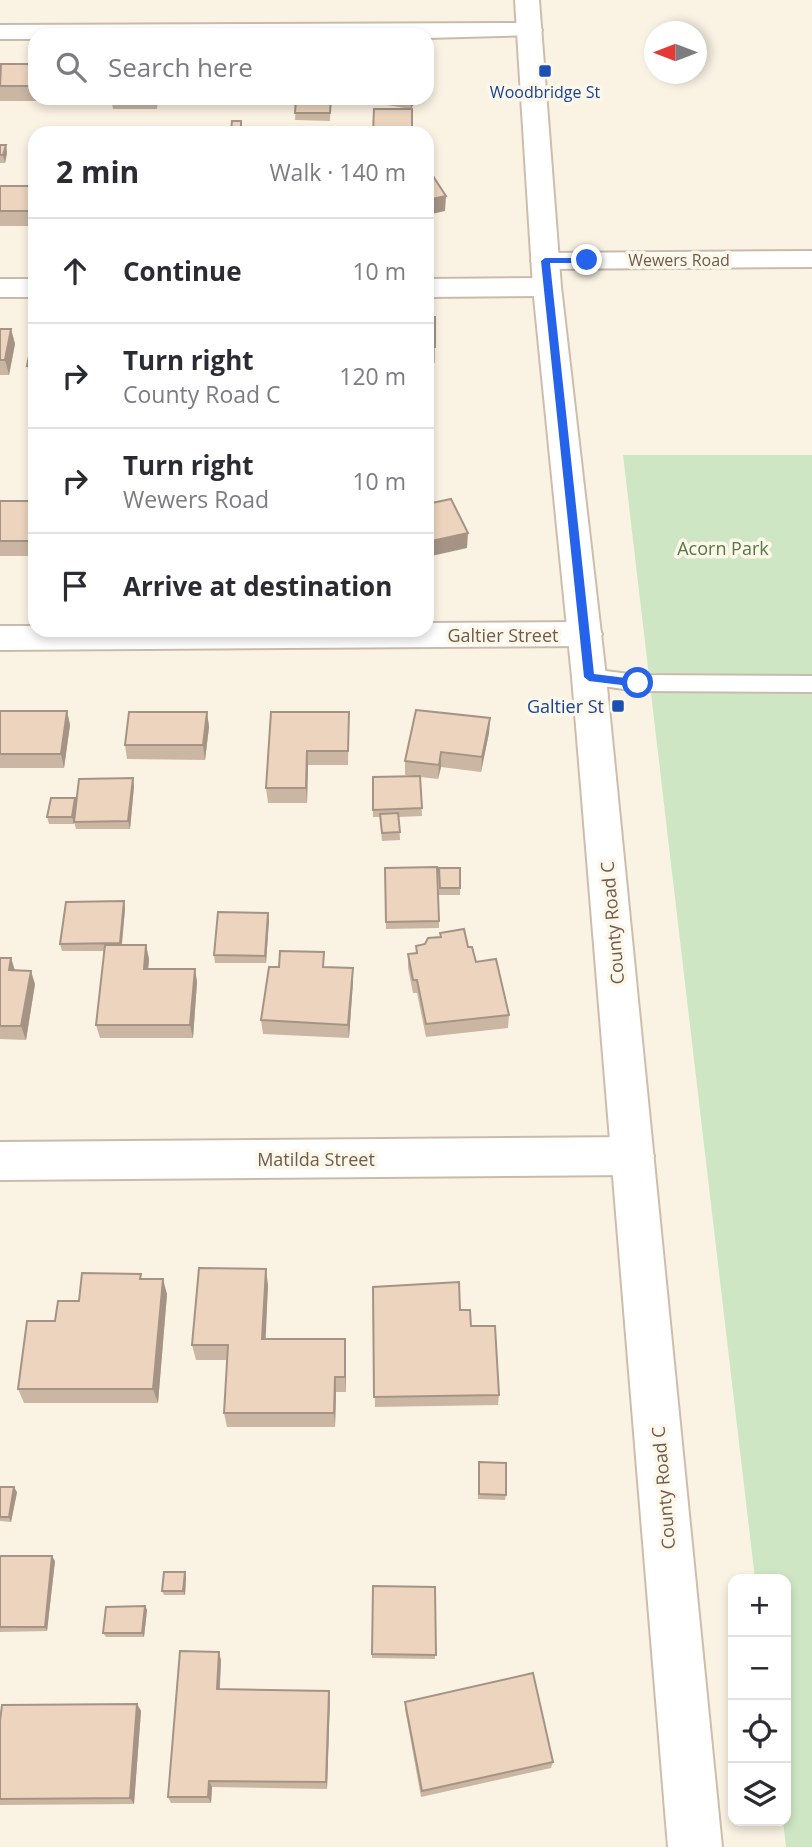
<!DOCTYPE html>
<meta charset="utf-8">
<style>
:root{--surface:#fff;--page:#f2f2f3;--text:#2b2b33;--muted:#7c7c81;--line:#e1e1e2}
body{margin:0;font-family:"Open Sans",sans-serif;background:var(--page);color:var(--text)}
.controls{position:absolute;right:21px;bottom:21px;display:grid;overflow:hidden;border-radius:14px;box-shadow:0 4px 10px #0003}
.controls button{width:63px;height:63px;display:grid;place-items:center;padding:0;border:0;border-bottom:2px solid var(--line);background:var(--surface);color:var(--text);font:35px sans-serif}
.compass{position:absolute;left:644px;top:21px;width:63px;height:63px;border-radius:50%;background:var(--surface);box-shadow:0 4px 10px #0003;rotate:270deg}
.stop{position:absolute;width:21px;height:21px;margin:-16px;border:5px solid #2563eb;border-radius:50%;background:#fff}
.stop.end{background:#2563eb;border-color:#fff;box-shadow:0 2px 7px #0008}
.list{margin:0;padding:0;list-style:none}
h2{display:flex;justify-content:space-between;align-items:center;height:91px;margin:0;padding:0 28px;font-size:30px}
h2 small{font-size:23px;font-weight:400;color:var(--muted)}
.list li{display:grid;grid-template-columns:46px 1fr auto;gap:21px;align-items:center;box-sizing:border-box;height:105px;padding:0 28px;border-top:2px solid var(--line)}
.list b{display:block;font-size:26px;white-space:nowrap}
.list p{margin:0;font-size:23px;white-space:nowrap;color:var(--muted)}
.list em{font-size:23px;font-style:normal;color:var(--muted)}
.icon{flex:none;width:38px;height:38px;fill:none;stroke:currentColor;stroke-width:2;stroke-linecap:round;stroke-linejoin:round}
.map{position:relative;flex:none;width:812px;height:1847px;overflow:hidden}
.search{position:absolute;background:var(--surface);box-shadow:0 4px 10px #0003;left:28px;top:28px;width:406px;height:77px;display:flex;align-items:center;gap:18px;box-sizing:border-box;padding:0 24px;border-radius:21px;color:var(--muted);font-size:26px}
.panel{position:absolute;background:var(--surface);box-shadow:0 4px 10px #0003;left:28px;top:126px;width:406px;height:511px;border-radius:21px}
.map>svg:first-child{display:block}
</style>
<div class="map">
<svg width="812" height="1847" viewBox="0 0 812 1847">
<rect width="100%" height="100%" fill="#faf3e4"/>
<path fill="#cfe6c4" d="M623,455H812V1847H786L783,1821H786V1579H755Z"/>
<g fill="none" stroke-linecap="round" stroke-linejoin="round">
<defs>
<path id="service" d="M589,669L638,675L812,676V692L638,691L581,683L578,677L581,671Z"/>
<path id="minor" d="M530,23L539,25L542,30L539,35L427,38V35H35V39H0V25Z
M812,251V267L545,269L535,267L531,261L535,255L545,253Z
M547,278L557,281L561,287L557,293L547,296L427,297V279Z
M0,279H35V297H0Z
M585,622L597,625L602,634L597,643L585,646L0,650V626H35V630H427V623Z
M633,1137L648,1143L654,1156L648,1169L633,1175L0,1180V1142Z"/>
<path id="secondary" d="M515,0H539L561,287L606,677L722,1847H668L572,677L533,287Z"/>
</defs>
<use href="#service" stroke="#c9bbab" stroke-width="4"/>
<use href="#minor" stroke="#c9bbab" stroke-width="4"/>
<use href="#secondary" stroke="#cebdac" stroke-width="4"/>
<use href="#service" fill="#fff" fill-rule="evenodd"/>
<use href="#minor" fill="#fff" fill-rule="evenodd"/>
<use href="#secondary" fill="#fff" fill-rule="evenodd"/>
</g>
<path fill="#cbb6a3" d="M35,64V98H95V101H0V66Z
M111,98H210L209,100L158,101L157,109H113Z
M234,98H331L330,121L295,120L296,100L234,101Z
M350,98H417L411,109L350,99Z
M0,145H6L7,153L5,163H0Z
M0,186H35V226H0Z
M427,317H435V363H427Z
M0,329H11L15,344L9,375H0Z
M35,336V381H31L27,366Z
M0,501H35V556H0Z
M0,711H67L70,725L64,768H0Z
M207,712L209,727L205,760L127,759L125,745Z
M349,712L348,765H308L307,803H268L266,788Z
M490,718L489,733L481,772L441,767L438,779L420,777L422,816L399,817L400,840L382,841L380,817H373V777L414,776L405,775V761Z
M133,778L134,786L130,829H76L74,822V824H49L47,817L75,798L76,803Z
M385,868L439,921V928L386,929Z
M439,868H460V895H439Z
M124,901L125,909L122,945H146L149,959L148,969H195L197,982L193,1038H100L96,1025L104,951H62L60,944Z
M268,913L269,920L266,963H215L214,955Z
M440,933L468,947L476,962L509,1015L508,1028L426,1037L417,993H413L408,968V954L416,953V946L425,944L440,937Z
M0,958H11L15,971L35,984L26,1040L0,1039Z
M325,967L353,968V982L349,1038L263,1034L261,1020Z
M142,1279L167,1294L158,1403H24L18,1389L55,1321L79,1301Z
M268,1285L265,1339H345L346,1354V1392H336L335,1427H227L224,1413L227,1360H196L192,1345Z
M373,1287L460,1310L471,1326L499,1395L498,1405L375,1407Z
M478,1467L506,1495L505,1500L478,1499Z
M0,1487L17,1492L11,1522L0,1521Z
M0,1556L55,1561L47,1631L0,1632Z
M185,1572L186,1577L185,1595H164L162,1591Z
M373,1586L435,1587V1659L372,1658Z
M145,1606L147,1610L144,1637H106L103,1633Z
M221,1660L220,1689L329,1691L330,1698L327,1789L212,1787L211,1803H171L168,1797Z
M405,1702L553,1762L551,1768L421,1797L405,1709Z
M137,1704L141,1711L134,1804L0,1805V1721Z"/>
<path fill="#a59485" d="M411,98H417L411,109Z
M6,145L7,153L5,163L3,155Z
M446,196L445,211L427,215V200Z
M11,329L15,344L9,375L5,360Z
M468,533L467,548L427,557V542Z
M67,711L70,725L64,768L61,754Z
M207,712L209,727L205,760L203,745Z
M490,718L489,733L481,772L482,757Z
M307,751L308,765L307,803L306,788Z
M441,752V767L438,779L439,765Z
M133,778L134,786L130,829L128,821Z
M75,798L77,806L74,824L72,817Z
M124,901L125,909L121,951L120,943Z
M268,913L269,920L266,963L265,956Z
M146,945L149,959L147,983L144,969Z
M11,958L15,971L9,970Z
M353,968V982L349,1038L348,1025Z
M195,969L197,982L193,1038L190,1025Z
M31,971L35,984L26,1040L21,1026Z
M266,1269L268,1285L265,1354L262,1339Z
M163,1279L167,1294L158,1403L153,1389Z
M345,1339L346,1354V1392L345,1377Z
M335,1377L336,1392L335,1427L334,1413Z
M14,1487L17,1492L11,1522L9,1517Z
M52,1556L55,1561L47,1631L45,1627Z
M185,1572L186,1577L185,1595L183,1591Z
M145,1606L147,1610L144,1637L142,1633Z
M219,1652L221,1660L219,1697L217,1689Z
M329,1691L330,1698L327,1789L326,1782Z
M137,1704L141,1711L134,1804L130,1798Z
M209,1781L212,1787L211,1803L208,1797Z"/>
<path fill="#ecd4be" stroke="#a59485" stroke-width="2" d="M1,64H35V86H0Z
M296,98H331L330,113H295Z
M374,109H412V133H373Z
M232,121H241V131H231Z
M0,145H6L3,155H0Z
M427,173H431L446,196L427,200Z
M0,186H35V211H0Z
M427,317H435V347H427Z
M0,329H11L5,360H0Z
M33,336H35V366H27Z
M451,499L468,533L427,542V504Z
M0,501H35V541H0Z
M416,710L490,718L482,757L441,752L439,765L405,761Z
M0,711H67L61,754H0Z
M129,712H207L203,745H125Z
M271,712H349L348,751H307L306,788H266Z
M420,776L422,808L373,810V777Z
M133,778L128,821L74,822L79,779Z
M51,798H75L72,817H47Z
M398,813L400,832L382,833L380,814Z
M437,867L439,921L386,922L385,868Z
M439,868H460V888H440Z
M124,901L120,943L60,944L66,902Z
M218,912L268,913L265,956L214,955Z
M464,929L468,947H472L476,962L496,959L509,1015L426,1024L417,980H413L408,954L417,953L416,946L425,944L428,938L441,937L440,933Z
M105,945H146L144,969H195L190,1025H96Z
M280,951L324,952L323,967L353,968L348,1025L261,1020L269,967H279Z
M0,958H11L9,970L31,971L21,1026H0Z
M199,1268L266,1269L262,1339H345V1377H335L334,1413H224L228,1345H192Z
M82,1273L141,1274L140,1279H163L153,1389H18L27,1321H55L58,1301H79Z
M459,1282L460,1310H470L471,1326H495L499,1395L374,1397L373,1287Z
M479,1462L506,1463V1495L479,1494Z
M0,1487H14L9,1517H0Z
M0,1556H52L45,1627H0Z
M164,1572H185L183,1591H162Z
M373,1586L435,1587L436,1655L372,1654Z
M145,1606L142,1633H103L106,1607Z
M180,1651L219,1652L217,1689L329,1691L326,1782L209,1781L208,1797H168Z
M533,1673L553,1762L422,1791L405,1702Z
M137,1704L130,1798L0,1799V1721L2,1705Z"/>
<path fill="#2563eb" d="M545,258H587L591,260L587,263H550L594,674L642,680L644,683L638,687L589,681L584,677L541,261Z"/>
<g fill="#1a4fb4" stroke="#fdf7e9" stroke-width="2.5">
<rect x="538" y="64" width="14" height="14" rx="3.5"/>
<rect x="611" y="699" width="14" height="14" rx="3.5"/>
</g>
<g text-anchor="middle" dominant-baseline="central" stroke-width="7" stroke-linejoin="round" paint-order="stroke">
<g font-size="16" fill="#164399" stroke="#fdf7e9">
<text x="545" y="92">Woodbridge St</text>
</g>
<g font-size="16" fill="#6f5b4c" stroke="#fdf7e9">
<text x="679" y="260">Wewers Road</text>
</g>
<g font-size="18" fill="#547a48" stroke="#fdf7e9">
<text x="723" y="548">Acorn Park</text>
</g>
<g font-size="18" fill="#6f5b4c" stroke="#fdf7e9">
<text x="503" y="635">Galtier Street</text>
<text transform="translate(612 923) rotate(-95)">County Road C</text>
<text x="316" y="1159">Matilda Street</text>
<text transform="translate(663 1488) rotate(-95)">County Road C</text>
</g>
<g font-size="18" fill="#164399" stroke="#fdf7e9" text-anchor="end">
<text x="604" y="706">Galtier St</text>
</g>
</g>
</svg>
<div class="controls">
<button>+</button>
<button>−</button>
<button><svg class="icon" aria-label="locate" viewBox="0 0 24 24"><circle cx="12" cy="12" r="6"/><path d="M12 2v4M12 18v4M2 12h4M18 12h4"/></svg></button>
<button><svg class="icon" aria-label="layers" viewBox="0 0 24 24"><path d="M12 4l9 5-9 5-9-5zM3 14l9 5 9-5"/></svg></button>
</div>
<svg class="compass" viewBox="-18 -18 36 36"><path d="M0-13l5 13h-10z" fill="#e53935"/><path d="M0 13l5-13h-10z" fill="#7c7c81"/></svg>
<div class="stop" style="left:638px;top:683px"></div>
<div class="stop end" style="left:587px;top:260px"></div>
<div class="search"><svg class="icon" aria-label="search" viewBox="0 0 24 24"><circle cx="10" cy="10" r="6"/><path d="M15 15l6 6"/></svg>Search here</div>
<section class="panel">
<h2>2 min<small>Walk · 140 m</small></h2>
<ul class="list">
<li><svg class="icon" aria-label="ahead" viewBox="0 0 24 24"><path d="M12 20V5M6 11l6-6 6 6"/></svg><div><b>Continue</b></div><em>10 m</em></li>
<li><svg class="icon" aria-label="right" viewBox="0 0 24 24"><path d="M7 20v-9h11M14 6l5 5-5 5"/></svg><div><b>Turn right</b><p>County Road C</p></div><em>120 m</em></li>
<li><svg class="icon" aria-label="right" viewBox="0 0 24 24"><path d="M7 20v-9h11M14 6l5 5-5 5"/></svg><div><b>Turn right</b><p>Wewers Road</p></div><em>10 m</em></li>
<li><svg class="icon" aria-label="arrive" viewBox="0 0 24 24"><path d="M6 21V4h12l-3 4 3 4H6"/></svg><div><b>Arrive at destination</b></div></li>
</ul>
</section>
</div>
